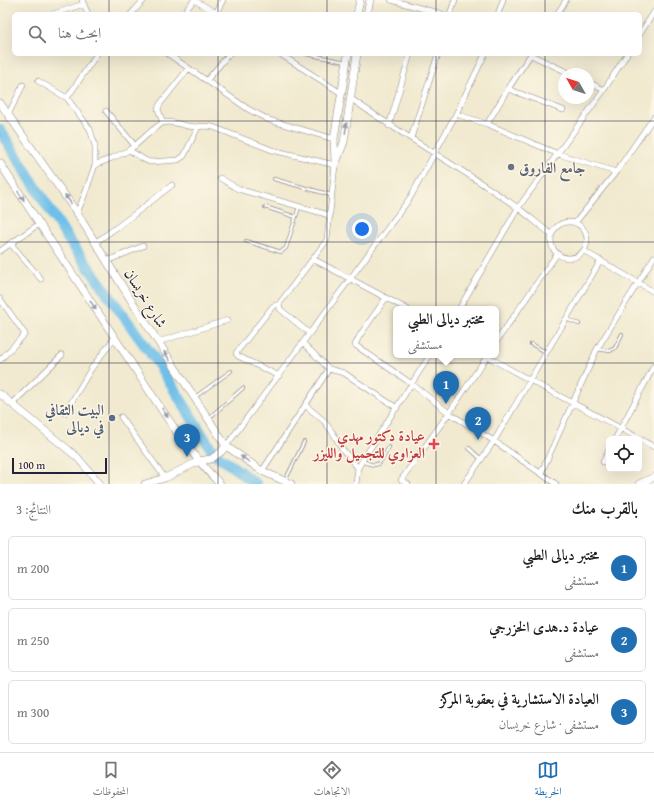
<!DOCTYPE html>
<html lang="ar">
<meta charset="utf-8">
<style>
:root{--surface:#fff;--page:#f6f6f6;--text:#222;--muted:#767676;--line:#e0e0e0;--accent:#1f6fb2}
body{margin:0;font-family:"Gentium Book Plus",Amiri,serif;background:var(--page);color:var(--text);direction:rtl}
.controls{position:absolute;right:12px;bottom:12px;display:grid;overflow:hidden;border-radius:6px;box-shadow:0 4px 16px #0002}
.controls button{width:36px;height:36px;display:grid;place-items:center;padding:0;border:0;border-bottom:1px solid var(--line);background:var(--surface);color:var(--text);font:20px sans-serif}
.compass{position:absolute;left:558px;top:68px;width:36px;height:36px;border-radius:50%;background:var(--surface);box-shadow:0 4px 16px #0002;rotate:309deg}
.scale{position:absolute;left:12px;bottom:10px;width:95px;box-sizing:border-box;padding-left:4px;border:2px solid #22223b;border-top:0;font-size:11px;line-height:14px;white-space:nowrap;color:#22223b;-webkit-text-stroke:3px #fcf5e5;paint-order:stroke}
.you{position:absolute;left:362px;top:229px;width:14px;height:14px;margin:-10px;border:3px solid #fff;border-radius:50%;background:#1a73e8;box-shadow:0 0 0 6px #1a73e833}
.badge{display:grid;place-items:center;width:26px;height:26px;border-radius:50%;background:var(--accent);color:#fff;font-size:13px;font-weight:700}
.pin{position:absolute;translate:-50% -33px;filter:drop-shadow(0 1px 2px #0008)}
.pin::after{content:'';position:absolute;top:21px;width:14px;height:12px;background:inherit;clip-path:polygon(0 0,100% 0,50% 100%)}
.popup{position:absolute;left:393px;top:306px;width:106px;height:52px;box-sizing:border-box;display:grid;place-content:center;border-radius:6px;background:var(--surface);filter:drop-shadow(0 1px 3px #0005);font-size:13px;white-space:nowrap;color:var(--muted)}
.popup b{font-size:15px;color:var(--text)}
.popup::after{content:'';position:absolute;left:50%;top:100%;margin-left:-8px;border:8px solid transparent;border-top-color:var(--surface)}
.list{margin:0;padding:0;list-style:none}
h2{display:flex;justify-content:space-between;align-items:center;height:52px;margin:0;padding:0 16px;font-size:17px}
h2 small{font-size:13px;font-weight:400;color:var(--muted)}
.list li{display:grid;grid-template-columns:26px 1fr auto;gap:12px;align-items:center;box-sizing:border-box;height:64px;margin:0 8px 8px;padding:0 8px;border:1px solid var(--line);border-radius:6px}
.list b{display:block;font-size:15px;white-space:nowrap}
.list p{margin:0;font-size:13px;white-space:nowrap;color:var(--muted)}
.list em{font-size:13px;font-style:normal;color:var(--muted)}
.icon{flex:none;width:22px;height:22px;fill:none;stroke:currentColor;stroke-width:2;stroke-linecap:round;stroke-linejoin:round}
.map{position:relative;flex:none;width:654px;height:484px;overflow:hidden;direction:ltr}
.search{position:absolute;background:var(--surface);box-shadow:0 4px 16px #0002;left:12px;right:12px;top:12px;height:44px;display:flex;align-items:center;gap:10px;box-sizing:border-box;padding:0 14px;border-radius:6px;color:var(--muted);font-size:15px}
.sheet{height:268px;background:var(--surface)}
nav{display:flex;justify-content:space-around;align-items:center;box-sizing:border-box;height:56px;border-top:1px solid var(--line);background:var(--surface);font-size:11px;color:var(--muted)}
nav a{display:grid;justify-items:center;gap:2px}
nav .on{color:var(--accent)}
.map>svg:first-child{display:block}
</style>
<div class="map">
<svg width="654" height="484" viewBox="0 0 654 484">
<rect width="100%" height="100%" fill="#fcf5e5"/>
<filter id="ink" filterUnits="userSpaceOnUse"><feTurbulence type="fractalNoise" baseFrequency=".025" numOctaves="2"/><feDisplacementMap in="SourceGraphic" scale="8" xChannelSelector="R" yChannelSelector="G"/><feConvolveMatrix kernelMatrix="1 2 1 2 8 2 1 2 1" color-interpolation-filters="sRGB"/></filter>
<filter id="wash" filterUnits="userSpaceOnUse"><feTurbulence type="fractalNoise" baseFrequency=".012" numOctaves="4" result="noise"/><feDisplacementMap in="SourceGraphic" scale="16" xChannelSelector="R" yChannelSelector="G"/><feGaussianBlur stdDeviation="0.9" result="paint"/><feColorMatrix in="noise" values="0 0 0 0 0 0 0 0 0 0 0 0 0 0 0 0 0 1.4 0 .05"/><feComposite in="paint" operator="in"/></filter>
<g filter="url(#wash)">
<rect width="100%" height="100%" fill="#f1ead0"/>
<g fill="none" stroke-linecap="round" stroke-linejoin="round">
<path stroke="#6ebfe9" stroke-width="11" d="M0,130L66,236L159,365L213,452L256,484"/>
</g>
</g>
<g filter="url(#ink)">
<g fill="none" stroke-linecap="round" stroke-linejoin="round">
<defs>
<path id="service" d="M306,54L346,62
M274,179L331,195
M265,207L296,217
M246,241L281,252L286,248L299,207
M566,319L579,324
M531,344L546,352
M597,349L610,351L615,348L622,334
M195,397L231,371
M209,418L243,388
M469,448L481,459
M362,461C381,470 380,462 389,447
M285,481L304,442"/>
<path id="minor" d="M82,0L88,14
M194,0L218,14
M391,0L442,14
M216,13L223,0
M53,14L84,4
M131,14L144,0
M183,14L194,0
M450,14L455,0
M498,14L503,0
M557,14L566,0
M640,34L654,12
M168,54L248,109L269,120L334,139
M280,54L341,93
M531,55L571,74
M207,80L229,54
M38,81L67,98L90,129L95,146V165L85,194L77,213
M588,82L604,90
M508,89L563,110
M67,98L97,54
M350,98C405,137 463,169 518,208C529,216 540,226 551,234
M106,111L135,146
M456,114L487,124L558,154L616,172
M8,115L23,85
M163,123L158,109L160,104L188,69
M487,124L508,89L531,54
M389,126L410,54
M411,138L438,54
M129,150L145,160L150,162L178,160L184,156L198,127
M95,165C106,160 119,156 129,150C139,144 154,126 163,123C171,120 180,125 188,126C196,128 204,125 213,127L272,150L335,165L327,240L279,304L273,306L236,353L238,356L279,376
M220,178L238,189L329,215
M551 240a18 18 0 1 1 36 0a18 18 0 1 1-36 0Z
M575,223L616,172L654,117
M96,242C122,224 147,205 172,185
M10,243L41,279
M0,251L39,224
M584,251L654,292
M313,259L407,309
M107,261L143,246
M386,298L360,335L355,345L412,384L449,413L494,441L556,484
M0,299L25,334L0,360
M279,304L280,309L309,333
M459,309L518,208L604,90L627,54
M158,342L228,320
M496,342L557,254
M303,343L329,369L344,373L397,408
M485,355C541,388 599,415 654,447
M12,404L62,355
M305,405L324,421L333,433L343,450L358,468
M65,413L91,369L115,337
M121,417L165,478
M615,439L654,366
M226,446L410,198L456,114L485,54
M603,462L609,450
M262,471L329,369
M541,473L597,349L654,257
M356,484L358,468L362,461L430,355
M408,484L401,480L449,413L488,355
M464,484L494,441L601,260"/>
<path id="tertiary" d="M357,14L360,0
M367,14L370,0
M0,103L77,213L129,297L226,446L262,471L291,484
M335,161L334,139L348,54
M0,163C40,226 82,287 122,349C153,395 181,445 220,484
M335,165L344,142L357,54
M0,394L77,457L100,484
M145,484L165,478L199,461L211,459L221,452L226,446
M639,484L654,477"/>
</defs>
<use href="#service" stroke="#8a8686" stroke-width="4"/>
<use href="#minor" stroke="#8a8686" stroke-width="6"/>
<use href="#tertiary" stroke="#8a8686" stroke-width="8"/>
<use href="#service" stroke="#fff" stroke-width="2.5"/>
<use href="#minor" stroke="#fff" stroke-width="5"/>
<use href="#tertiary" stroke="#fff" stroke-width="7"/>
</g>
<defs><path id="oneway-solid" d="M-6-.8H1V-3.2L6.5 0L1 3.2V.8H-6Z"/></defs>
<g fill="#9c9ca7">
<use href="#oneway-solid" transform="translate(346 128) rotate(-82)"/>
<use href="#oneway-solid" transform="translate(21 196) rotate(57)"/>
<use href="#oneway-solid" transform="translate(68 199) rotate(-125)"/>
<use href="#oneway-solid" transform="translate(93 305) rotate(56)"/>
<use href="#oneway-solid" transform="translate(167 356) rotate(-123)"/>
<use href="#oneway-solid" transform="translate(165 413) rotate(57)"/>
<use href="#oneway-solid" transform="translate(245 459) rotate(-145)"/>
</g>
</g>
<path fill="none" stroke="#22223b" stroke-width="1" stroke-opacity="0.55" d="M109,0V14M218,0V14M327,0V14M436,0V14M545,0V14M109,54V484M218,54V484M327,54V484M436,54V484M545,54V484M0,121H654M0,242H654M0,363H654"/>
<circle fill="#6b7280" stroke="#fcf5e5" stroke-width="1.5" cx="511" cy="167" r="4"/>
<circle fill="#5c6f8a" stroke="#fcf5e5" stroke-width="1.5" cx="112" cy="418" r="4"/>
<path fill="#e0444e" stroke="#fcf5e5" stroke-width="1.5" d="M432 438h4v4h4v4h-4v4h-4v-4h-4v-4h4z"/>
<g text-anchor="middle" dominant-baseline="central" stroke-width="3" stroke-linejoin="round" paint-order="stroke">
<g font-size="15" font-weight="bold" fill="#5b616d" stroke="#fcf5e5" text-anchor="start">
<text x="519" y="167">جامع الفاروق</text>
</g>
<g font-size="15" fill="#22223b" stroke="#fcf5e5">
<text transform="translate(146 298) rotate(58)">شارع خريسان</text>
</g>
<g font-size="15" font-weight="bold" fill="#4e5e75" stroke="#fcf5e5" text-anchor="end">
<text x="104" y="409">البيت الثقافي<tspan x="104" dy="17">في ديالى</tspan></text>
</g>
<g font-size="15" font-weight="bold" fill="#be3a42" stroke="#fcf5e5" text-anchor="end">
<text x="425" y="435">عيادة دكتور مهدي<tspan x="425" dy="17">العزاوي للتجميل والليزر</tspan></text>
</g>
</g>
</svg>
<div class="controls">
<button><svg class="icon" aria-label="locate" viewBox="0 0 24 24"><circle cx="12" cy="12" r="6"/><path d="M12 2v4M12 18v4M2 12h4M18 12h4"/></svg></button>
</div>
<svg class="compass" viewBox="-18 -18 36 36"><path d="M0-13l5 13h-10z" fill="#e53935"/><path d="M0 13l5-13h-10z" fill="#767676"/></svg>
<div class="scale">100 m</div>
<div class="you"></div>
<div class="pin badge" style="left:446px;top:404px">1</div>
<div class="popup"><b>مختبر ديالى الطبي</b>مستشفى</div>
<div class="pin badge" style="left:478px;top:440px">2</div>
<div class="pin badge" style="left:187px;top:457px">3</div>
<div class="search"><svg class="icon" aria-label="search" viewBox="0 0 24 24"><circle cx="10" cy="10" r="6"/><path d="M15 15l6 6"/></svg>ابحث هنا</div>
</div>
<section class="sheet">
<h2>بالقرب منك<small>النتائج: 3</small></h2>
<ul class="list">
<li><span class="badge">1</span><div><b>مختبر ديالى الطبي</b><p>مستشفى</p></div><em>200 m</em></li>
<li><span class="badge">2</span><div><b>عيادة د.هدى الخزرجي</b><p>مستشفى</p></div><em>250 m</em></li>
<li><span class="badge">3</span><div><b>العيادة الاستشارية في بعقوبة المركز</b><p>مستشفى · شارع خريسان</p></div><em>300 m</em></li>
</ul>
</section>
<nav>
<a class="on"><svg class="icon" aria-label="map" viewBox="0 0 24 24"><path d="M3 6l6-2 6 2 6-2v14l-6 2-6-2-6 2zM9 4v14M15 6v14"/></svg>الخريطة</a>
<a><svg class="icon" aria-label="directions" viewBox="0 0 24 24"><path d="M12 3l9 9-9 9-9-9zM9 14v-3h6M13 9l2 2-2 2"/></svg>الاتجاهات</a>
<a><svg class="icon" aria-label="saved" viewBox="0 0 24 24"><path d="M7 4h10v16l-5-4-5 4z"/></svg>المحفوظات</a>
</nav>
